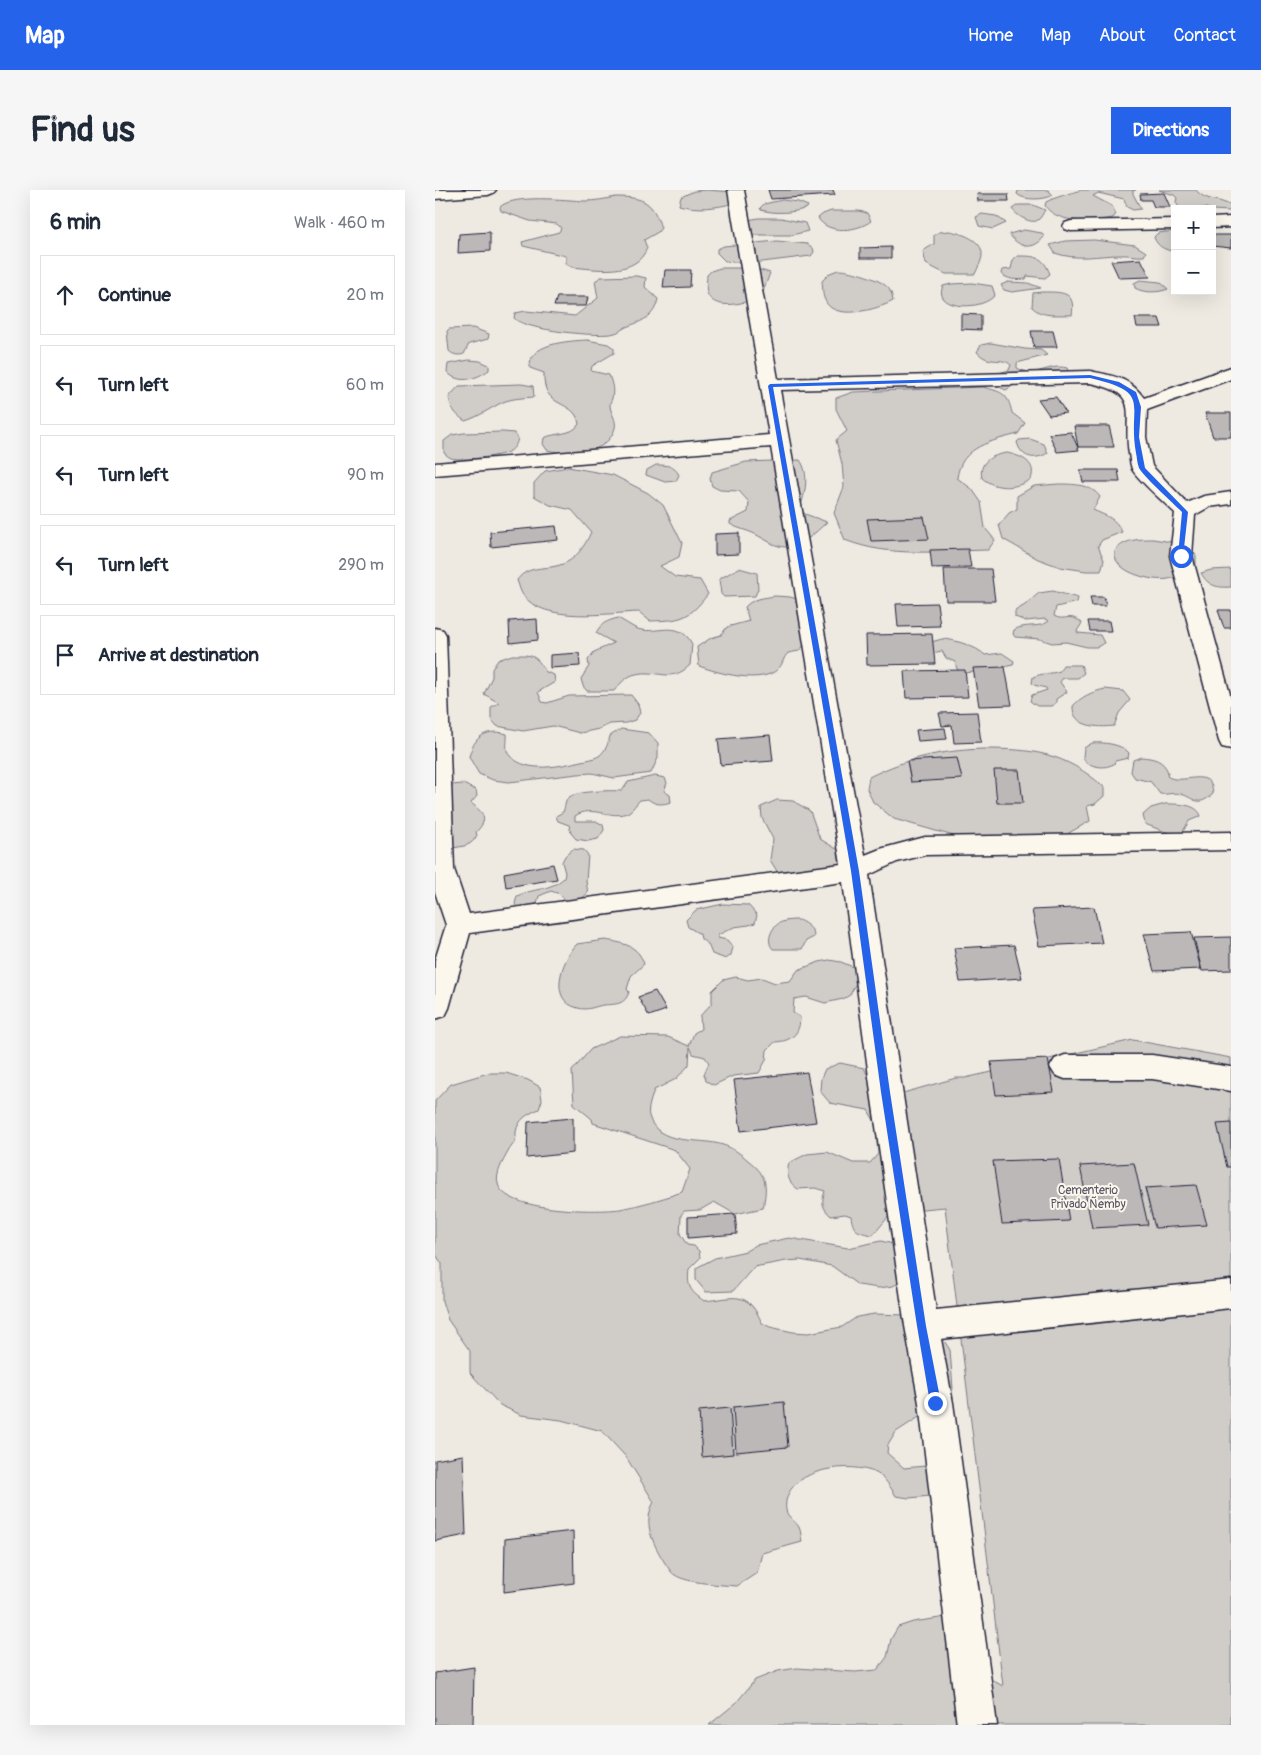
<!DOCTYPE html>
<meta charset="utf-8">
<style>
:root{--surface:#fff;--page:#f6f6f7;--text:#1f2937;--muted:#747a83;--line:#e0e1e3;--accent:#2563eb}
body{margin:0;font-family:Pangolin,sans-serif;background:var(--page);color:var(--text)}
.controls{position:absolute;right:15px;top:15px;display:grid;overflow:hidden;border-radius:0px;box-shadow:0 5px 20px #0002}
.controls button{width:45px;height:45px;display:grid;place-items:center;padding:0;border:0;border-bottom:1px solid var(--line);background:var(--surface);color:var(--text);font:25px sans-serif}
.stop{position:absolute;width:15px;height:15px;margin:-11px;border:4px solid #2563eb;border-radius:50%;background:#fff}
.stop.end{background:#2563eb;border-color:#fff;box-shadow:0 1px 5px #0008}
.list{margin:0;padding:0;list-style:none}
h2{display:flex;justify-content:space-between;align-items:center;height:65px;margin:0;padding:0 20px;font-size:21px}
h2 small{font-size:16px;font-weight:400;color:var(--muted)}
.list li{display:grid;grid-template-columns:32px 1fr auto;gap:15px;align-items:center;box-sizing:border-box;height:80px;margin:0 10px 10px;padding:0 10px;border:1px solid var(--line);border-radius:0px}
.list b{display:block;font-size:19px;white-space:nowrap}
.list em{font-size:16px;font-style:normal;color:var(--muted)}
.icon{flex:none;width:28px;height:28px;fill:none;stroke:currentColor;stroke-width:2;stroke-linecap:round;stroke-linejoin:round}
.map{position:relative;flex:none;width:796px;height:1535px;overflow:hidden;border-radius:0px}
header{display:flex;align-items:center;gap:30px;box-sizing:border-box;height:70px;padding:0 25px;background:var(--accent);color:#fff}
header strong{font-size:24px}
nav{display:flex;gap:28px;margin-inline-start:auto;font-size:18px}
.intro{display:flex;align-items:center;justify-content:space-between;box-sizing:border-box;height:120px;padding:0 30px}
h1{margin:0;font-size:35px}
.button{padding:12px 22px;border-radius:0px;background:var(--accent);color:#fff;font-size:18px;font-weight:700}
main{display:flex;gap:30px;padding:0 30px}
aside{flex:1;background:var(--surface);border-radius:0px;box-shadow:0 5px 20px #0002}
.map>svg:first-child{display:block}
</style>
<header>
<strong>Map</strong>
<nav><a>Home</a><a>Map</a><a>About</a><a>Contact</a></nav>
</header>
<div class="intro"><h1>Find us</h1><a class="button">Directions</a></div>
<main>
<aside>
<h2>6 min<small>Walk · 460 m</small></h2>
<ul class="list">
<li><svg class="icon" aria-label="ahead" viewBox="0 0 24 24"><path d="M12 20V5M6 11l6-6 6 6"/></svg><div><b>Continue</b></div><em>20 m</em></li>
<li><svg class="icon" aria-label="left" viewBox="0 0 24 24"><path d="M17 20v-9H6M10 6l-5 5 5 5"/></svg><div><b>Turn left</b></div><em>60 m</em></li>
<li><svg class="icon" aria-label="left" viewBox="0 0 24 24"><path d="M17 20v-9H6M10 6l-5 5 5 5"/></svg><div><b>Turn left</b></div><em>90 m</em></li>
<li><svg class="icon" aria-label="left" viewBox="0 0 24 24"><path d="M17 20v-9H6M10 6l-5 5 5 5"/></svg><div><b>Turn left</b></div><em>290 m</em></li>
<li><svg class="icon" aria-label="arrive" viewBox="0 0 24 24"><path d="M6 21V4h12l-3 4 3 4H6"/></svg><div><b>Arrive at destination</b></div></li>
</ul>
</aside>
<div class="map">
<svg width="796" height="1535" viewBox="0 0 796 1535">
<rect width="100%" height="100%" fill="#eeeae2"/>
<filter id="ink" filterUnits="userSpaceOnUse"><feTurbulence type="fractalNoise" baseFrequency=".02" numOctaves="2"/><feDisplacementMap in="SourceGraphic" scale="10" xChannelSelector="R" yChannelSelector="G"/><feConvolveMatrix kernelMatrix="1 2 1 2 8 2 1 2 1" color-interpolation-filters="sRGB"/></filter>
<g filter="url(#ink)">
<path fill="#d0cdc9" stroke="#797882" d="M272,0L297,2L299,13C282,18 261,20 244,15L246,7L259,1Z
M587,0H613L618,5C610,10 589,11 582,4L583,1Z
M646,0H701H698V4L706,19L698,20L692,17L689,9L663,3L658,6L677,16L681,24L678,28C657,31 624,35 610,16L611,12C618,8 636,3 646,0Z
M724,0H761C770,12 784,8 796,16V19L794,21L777,20L771,18L745,19L741,12L742,8L739,5Z
M181,7C209,7 218,12 226,38L223,42L209,50L212,58C201,87 161,79 137,77L131,74V66L88,56L87,52L124,42L126,38L122,34L95,31L66,21L65,17C78,4 131,10 150,11C160,11 171,9 181,7Z
M347,10L363,12L373,16L372,18C358,23 340,24 326,20L325,18L329,14Z
M583,15H598L610,20C608,23 606,28 603,30C596,35 581,25 577,19Z
M396,21H424L432,23L436,31C423,41 393,45 383,28L388,24Z
M547,24L561,26L571,33L558,39L544,36L541,27Z
M324,28H346L370,33L373,41L357,45H313L306,31Z
M589,40L607,43L609,47C598,61 584,58 574,44Z
M514,41C526,43 548,50 547,65C547,71 542,79 540,84H511L491,74L488,61L499,54V45L504,42Z
M740,41V62C731,60 722,57 719,47L723,43Z
M659,50L700,55L711,62L709,66C700,67 693,64 685,65C664,65 641,71 620,63L615,55L630,51Z
M342,51L372,54L378,58L379,62L376,66L327,72H298L290,71L282,63V59L289,56Z
M582,66C601,66 608,66 615,84L610,88L592,86L591,89C581,90 574,90 566,84L567,80L576,79L578,70Z
M285,78H319L335,83L326,107C313,112 281,122 273,105C270,99 272,91 272,85L276,81Z
M403,80C416,80 447,89 454,99C457,103 457,107 458,111C444,119 398,132 390,110C387,105 388,97 387,91L395,83Z
M202,86L211,88L210,97L223,109C219,128 207,131 191,137C187,139 184,142 180,143C166,148 88,140 79,128L80,123L91,121L140,126L163,108L160,91L166,87Z
M705,90L725,92L733,99C723,103 708,103 700,98L699,93Z
M573,92L593,93L606,98L577,102L569,100L566,95Z
M537,93L557,96L560,105C546,122 497,119 508,96L516,94Z
M607,102C627,102 641,101 637,125C622,124 608,128 597,117L598,103Z
M38,138L54,144L53,149L34,154L29,164C24,166 18,165 14,161L12,141L14,139Z
M152,150L173,154L179,158V163L157,176L156,181L174,185C177,193 179,200 177,208C176,212 175,212 175,216C176,224 182,230 180,238C172,266 134,265 112,260L108,254L109,248C121,242 137,246 144,234C140,208 107,221 109,183L95,178C92,153 134,151 152,150Z
M556,153L590,159L606,160L612,165L582,173V178C602,189 613,173 632,178L633,180L632,183L581,194L571,200L557,194L560,184L574,180L576,175C567,166 555,176 542,162L546,155Z
M34,170L45,171L54,175V180C41,189 24,195 12,182L13,174Z
M86,194L98,196L99,207C89,208 78,208 68,212C55,218 44,227 30,231C21,225 15,218 14,207L24,196Z
M548,197C567,202 573,203 577,223L590,233L583,244C557,251 526,256 522,288L537,299L546,312L550,338L560,350L553,360C505,361 455,368 410,350L399,323L409,297L407,274L401,250L412,241L401,219V208L418,202Z
M68,242L79,243L83,248C82,253 80,258 75,261C65,267 27,271 16,268C15,268 10,264 9,263V251L17,245L29,243Z
M595,249L609,254L613,263C599,271 586,268 582,252L584,250Z
M572,263C587,266 602,273 596,289C582,299 561,300 547,288C543,271 558,265 572,263Z
M365,270C375,284 370,304 365,318L370,324L392,332C375,347 361,364 338,354C332,351 326,347 320,344C312,340 303,339 295,334V331L313,322L314,312L304,301L285,300L277,296L275,289L277,282L311,272Z
M221,275C231,275 239,275 244,285L241,291L230,292L211,285L212,280Z
M133,277L178,285L213,303L228,315L247,353L244,367L225,376L240,387L265,390L273,404C253,430 246,430 215,431L204,422C173,423 109,434 88,405C85,401 84,395 82,390C93,375 109,380 125,375C140,371 150,356 156,342L137,320L115,315L99,306V293L110,281Z
M623,294C638,294 656,294 665,307L658,320C671,326 681,328 687,342L667,350L663,356L669,370L666,381H651L625,377L603,369L568,349L564,335L574,323L582,319V306L599,296Z
M718,349L750,354L761,365V376C752,382 745,387 733,389C718,392 676,382 680,361C689,349 704,349 718,349Z
M304,378L322,383L323,399L320,406L289,407L286,404L284,389Z
M796,379V397C782,398 773,396 766,383L776,380Z
M618,401L643,408L642,412L621,417L619,426C630,432 634,422 647,433L642,441L643,443L665,445L669,453L662,457H652L631,452L617,453L605,449L580,447L578,444L579,440C590,433 605,439 614,431L610,429L591,431L580,427V421L590,415L604,403Z
M340,406L355,407L369,411L370,454L364,461L353,463C348,467 348,475 343,479C326,495 283,483 264,476L262,457L276,448L286,445L292,437L314,431L310,417C318,408 329,408 340,406Z
M183,428C189,431 194,435 200,438C220,447 243,427 257,454L255,475C236,494 222,479 201,484C191,486 185,494 179,501H152L148,496L146,489L154,476L153,470L159,462L179,453L161,443C166,433 172,431 183,428Z
M507,449C519,449 542,457 550,465L567,463L579,471L578,475L559,479L542,478L539,482L528,483L522,479L520,472L511,468L507,461L497,463L496,452Z
M77,465C98,465 100,464 111,482L119,485L120,492L103,502L107,512L112,513L134,506L196,505L203,514L205,523L200,530L191,533L175,534L164,539L145,543L118,536L88,541L62,536L56,529V517L64,513L49,504L57,487V479L63,470Z
M628,475H646L649,483L643,488H628L625,492L632,502L621,509V513L616,516H602L595,511L597,505L612,500L611,498L599,495L597,493L598,487C607,483 616,484 625,481Z
M670,499L688,501L695,510L684,523L679,536C663,538 637,537 638,516C647,506 657,502 670,499Z
M186,539L214,543L223,553V568L216,583L179,588L157,583L143,584L74,592L58,590L44,584L34,567C39,546 52,538 72,544C73,551 69,560 75,566C93,584 125,576 146,571C152,570 159,569 164,566C171,560 173,554 175,546Z
M657,553C668,552 687,554 694,563L693,568L680,571L679,574C668,579 662,577 651,573L648,567L649,558Z
M547,559C598,559 629,562 669,597V606L660,614L652,616L655,631L632,644L616,649H529L459,629L438,612L432,599L434,587C473,568 503,561 547,559Z
M706,567C719,568 728,570 733,582L732,586C746,597 777,574 778,604C762,618 760,608 746,604C740,602 732,605 725,604L716,592L700,588L696,582L698,570Z
M220,586L230,588L232,593L229,601L235,605L236,612C227,615 220,615 213,609L205,610C201,614 198,619 194,622C177,631 157,614 140,626V631H161L168,635L169,640L163,649L153,651L141,649L136,643L134,635L123,631L121,626L128,622C130,618 130,611 133,608C140,601 176,600 187,601L193,592Z
M28,594L41,600L42,606L36,613C49,623 54,629 41,642L42,645C37,656 29,656 18,658L0,601L16,595Z
M342,610L358,611L375,621L385,649L413,666L414,670C394,687 381,703 352,697L335,670L338,649L327,628L326,617Z
M730,614C741,614 762,613 766,626L754,631L746,645L728,641L710,634L708,625L716,618Z
M138,659L149,660L153,665L151,691L153,703L145,710L131,711L125,704L116,701L104,706L102,713L91,719L82,717L80,714L82,706C98,698 115,701 129,688L130,683L127,672L130,666Z
M288,714L313,715L322,725L320,733L314,735L299,737L283,745V748L292,750L298,757L296,765L291,769L277,764L273,754L266,749L265,744L253,737L251,730L261,720Z
M364,730C371,734 379,738 379,747L371,751L367,759H338C330,751 337,735 347,732C352,730 358,730 364,730Z
M170,750C188,753 203,755 209,774L196,786L192,799L194,802C190,815 181,814 169,815C160,816 153,821 143,818C112,811 127,769 142,754Z
M394,770L406,772L418,777L421,782V793L415,805L408,809L390,813L371,807L359,809L358,823L365,827C365,844 357,851 340,852L332,860L331,870L324,883L298,886L279,895L271,891L269,884L274,873L270,867L258,864L255,857L254,875L241,889L219,900C217,907 212,919 214,926C223,957 264,947 288,955C298,958 306,964 314,971C333,986 332,996 328,1018L300,1024L279,1012L265,1020L249,1021L246,1025L245,1044L252,1055L259,1056L264,1061L265,1068L254,1079C252,1097 255,1101 269,1111C300,1108 312,1099 327,1133L335,1137L358,1142L373,1143L407,1137L422,1127L439,1124L471,1125L508,1149L515,1160L518,1199L512,1209L461,1242L453,1255L452,1263L469,1278L490,1276L498,1282L496,1306L474,1308L461,1306C455,1297 451,1288 441,1283C416,1271 357,1278 351,1311C349,1327 356,1326 364,1337C366,1341 366,1347 367,1352L327,1363L322,1383L302,1396C288,1395 251,1393 240,1385C236,1383 233,1377 230,1373C218,1354 207,1333 219,1312L191,1267L167,1241L126,1230L86,1225L65,1215L35,1183V1161L13,1130L7,1111V1074L0,1063V911L16,894L53,883H71L93,890L105,897L107,910L104,919C93,924 83,929 81,942C81,946 81,950 79,953C77,956 75,958 73,962C68,971 60,984 63,994C70,1022 162,1022 185,1019C206,1015 227,1009 247,1002L255,979L240,960L158,933L157,929L139,914L137,881L156,859L185,846L233,847L254,856L259,843L266,839L265,826L277,813V801L288,790L301,787L313,790L327,788L340,793L355,791L363,780L384,772Z
M698,850L796,868V1535H274L301,1513L320,1490L343,1481L362,1478L420,1482L442,1480L452,1467L456,1449L463,1437L478,1432L518,1426L553,1488L568,1496L510,1017L466,1021L460,1019L438,1045C423,1042 418,1042 416,1026L410,1024L396,1026C387,1018 386,1012 390,1001L380,998L363,999C353,992 351,985 354,973L372,964L392,962L418,973H435L443,964L440,932L433,920L395,913L385,901L386,888L390,879L405,873L429,878L434,888L458,900L468,903L521,888H530Z
M354,1048L413,1058L446,1051L462,1055L475,1087L458,1096L444,1098L423,1095L397,1076L365,1070L351,1071L319,1077L298,1101L271,1102L261,1090V1078L280,1068L311,1061L321,1055Z"/>
<path fill="#bcb8b8" stroke="#22223b" d="M333,0H398L400,5L336,9Z
M729,3L735,17H719L716,10H706L705,4Z
M542,4H573L574,11H543Z
M55,42V61L23,63L24,44Z
M777,45H796V58L777,56Z
M456,57V68H425V58Z
M706,69L715,87L684,88L676,71Z
M230,80H256L255,97L228,98Z
M122,107H153L151,116H119Z
M526,124L546,125V140L526,139Z
M700,128H724L727,137H702Z
M596,141H618L622,157H599Z
M621,207L631,223L614,225L603,209Z
M770,223H796V247H778Z
M639,236H674L679,257H643Z
M636,242L644,260L622,262L614,244Z
M645,280H683L685,292H648Z
M489,327L494,349L436,351L432,329Z
M121,336L123,350L56,357L55,342Z
M304,343V364L280,365V344Z
M533,359L536,377L497,378L495,360Z
M509,379H556L560,411H511Z
M655,407H669L671,416H657Z
M502,413L505,436L463,437L461,414Z
M783,420H796V438H789Z
M102,429L103,450L75,453L74,431Z
M653,431H674L676,441H655Z
M497,444L500,474L432,475L431,445Z
M144,463L145,476L115,478V465Z
M570,477L577,515L544,516L538,478Z
M530,480L533,507L471,508L469,481Z
M542,522L546,552L519,553L517,535L507,536L504,523Z
M510,538L512,549L483,551L481,540Z
M335,545L338,571L286,575L283,549Z
M522,568L527,589L476,592L472,571Z
M559,580H584L588,613H562Z
M118,674L122,689L71,697L69,683Z
M659,717L667,753L604,756L597,720Z
M756,742L766,779L719,781L709,744Z
M796,747V780L767,781L759,748Z
M579,755L587,788L525,792L519,758Z
M220,801L231,820L214,826L203,807Z
M613,869L619,902L561,905L556,872Z
M372,882L381,932L306,941L299,890Z
M138,928V963L92,968L93,932Z
M796,933V977H792L782,934Z
M624,969L634,1031L567,1034L558,971Z
M699,973L713,1035L657,1038L645,976Z
M761,995L772,1035L720,1038L710,998Z
M300,1024L302,1044L253,1048V1027Z
M349,1212L353,1257L301,1262L298,1217Z
M295,1218L298,1264L267,1267L264,1221Z
M28,1265L31,1345L0,1351V1270Z
M138,1341L139,1393L69,1402L70,1349Z
M39,1477L38,1535H0V1483Z"/>
<g fill="none" stroke-linecap="round" stroke-linejoin="round">
<defs>
<path id="minor" d="M0,0H61L58,3L53,5L0,9Z
M293,0H309L343,189L655,181C679,186 694,187 709,208L796,177V189L712,220L711,247L717,276L752,313L769,306L796,302V314L774,317L760,325L757,366L796,508V559L787,557L784,551L735,366L740,323C730,313 703,290 697,279C695,274 695,268 694,264C687,222 709,204 655,193L345,200L430,665L445,659L490,647L796,642V660L490,665L462,672L434,685L501,1120L796,1090V1118L506,1149L518,1213L562,1535H522L484,1213L470,1136L436,902L408,692L35,743L14,818L10,826L0,829V770L11,735L0,702V438L8,440L11,445L19,679L34,724L406,674L336,257L0,285V273L334,245Z
M796,27V37L777,38V28Z
M740,29V39L636,41L630,39L628,36L630,33L636,31Z
M630,865H717L796,877V901L717,889H630L620,885L615,877L620,869Z"/>
</defs>
<use href="#minor" stroke="#22223b" stroke-width="3"/>
<use href="#minor" fill="#fbf7ec" fill-rule="evenodd"/>
</g>
</g>
<path fill="#2563eb" d="M655,185L684,192L701,202L706,217L704,247L710,278L753,322L748,367L743,366L747,322C739,314 708,286 704,278C702,273 702,267 701,263C692,213 719,203 655,188L338,197L424,681L455,902L491,1136L506,1213L500,1218L495,1213L482,1136L446,902L416,681L333,196L335,194Z"/>
<g text-anchor="middle" dominant-baseline="central" stroke-width="4" stroke-linejoin="round" paint-order="stroke">
<g font-size="12" fill="#565566" stroke="#fbf7ec">
<text x="653" y="1000">Cementerio<tspan x="653" dy="14">Privado Ñemby</tspan></text>
</g>
</g>
</svg>
<div class="controls">
<button>+</button>
<button>−</button>
</div>
<div class="stop" style="left:746px;top:366px"></div>
<div class="stop end" style="left:500px;top:1213px"></div>
</div>
</main>
